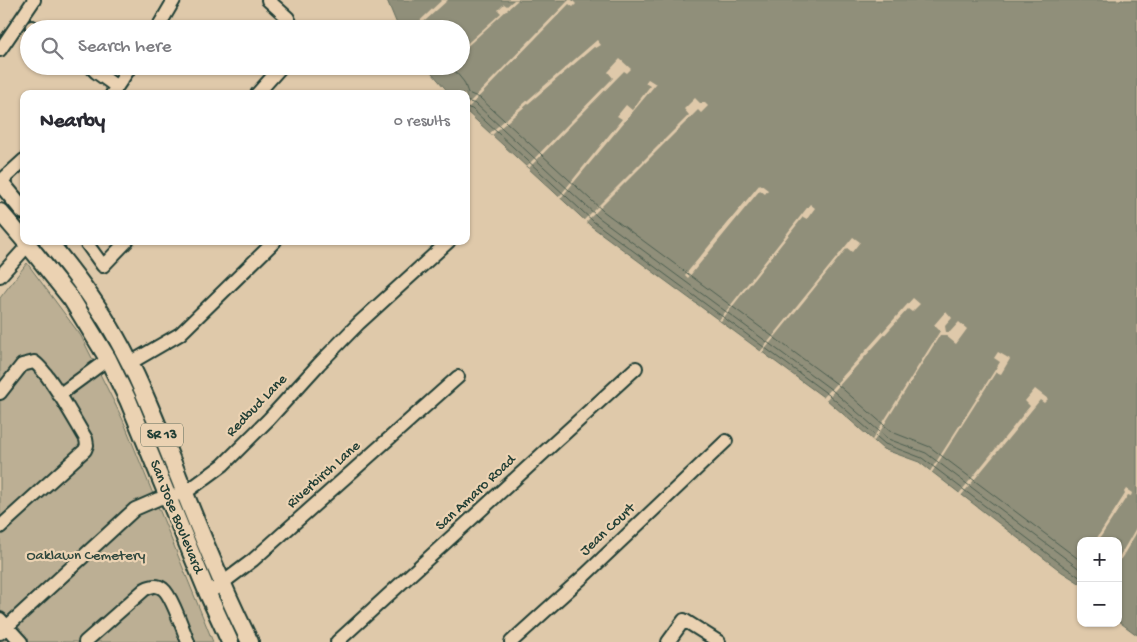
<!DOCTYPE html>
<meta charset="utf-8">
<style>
:root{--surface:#fff;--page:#f7f7f7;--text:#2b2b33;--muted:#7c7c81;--line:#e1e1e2}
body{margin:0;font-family:"Gochi Hand",sans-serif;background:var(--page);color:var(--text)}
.controls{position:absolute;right:15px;bottom:15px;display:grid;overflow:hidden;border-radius:10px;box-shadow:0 1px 4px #0004}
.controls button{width:45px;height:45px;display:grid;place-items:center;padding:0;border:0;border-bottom:1px solid var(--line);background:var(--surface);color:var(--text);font:25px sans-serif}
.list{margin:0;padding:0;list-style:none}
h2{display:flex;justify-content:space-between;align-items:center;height:65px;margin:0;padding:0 20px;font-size:21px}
h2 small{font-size:16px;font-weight:400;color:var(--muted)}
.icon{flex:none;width:28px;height:28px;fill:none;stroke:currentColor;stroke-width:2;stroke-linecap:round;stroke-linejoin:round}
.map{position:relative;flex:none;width:1137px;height:642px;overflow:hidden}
.search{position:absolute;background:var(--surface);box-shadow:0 1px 4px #0004;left:20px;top:20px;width:450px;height:55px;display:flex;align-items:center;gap:12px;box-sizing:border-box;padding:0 18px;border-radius:28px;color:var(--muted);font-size:19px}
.panel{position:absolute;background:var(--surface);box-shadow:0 1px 4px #0004;left:20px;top:90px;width:450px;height:155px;border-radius:10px}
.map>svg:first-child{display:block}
</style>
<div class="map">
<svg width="1137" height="642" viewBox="0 0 1137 642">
<rect width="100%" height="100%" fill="#dfc9aa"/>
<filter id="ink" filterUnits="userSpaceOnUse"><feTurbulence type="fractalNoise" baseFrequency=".02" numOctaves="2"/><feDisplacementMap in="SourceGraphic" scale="10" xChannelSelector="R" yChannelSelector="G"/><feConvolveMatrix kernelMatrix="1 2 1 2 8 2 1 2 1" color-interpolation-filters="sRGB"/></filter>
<g filter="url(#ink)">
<path fill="#bcaf94" stroke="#6e7664" d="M27,263L81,336L123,420L213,642H0V298Z"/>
<path fill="#908f7a" stroke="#636e5e" d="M387,0H1137V635L1118,621V541H1081V584L1062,572L919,462L883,449L826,399L591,226L466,111V94H450L426,66H461V29H399Z"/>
<path fill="#dfc9aa" d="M442,0H448L416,29H411Z
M514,0H518L461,52V49L501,13L498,10L504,4L507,6Z
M569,0H572L576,4L573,7L569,4L466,110V106Z
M597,40L601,45L596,48L594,47L492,135L490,133Z
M620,59L631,69L627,73L624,71L529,168L527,166L613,78L608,72Z
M648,79L656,84L560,199L558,198L622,119L617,116L626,105L632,110L650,86L645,83Z
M695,98L701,104L704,102L708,106L701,113L698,110L585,223L583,221L689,115L684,109Z
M760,184L768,190L765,194L760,190L688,278L685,275Z
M810,204L815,208L807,219L803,217L721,321L719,320Z
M853,237L860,242L852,252L847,248L762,353L760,352Z
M913,298L920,304L912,312L908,309L826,400L823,398Z
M946,311L952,318L945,326L946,332H950L959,322L967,329L956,344L945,335H940L874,441L872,440L940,331L934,325Z
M998,352L1010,359L1001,374L996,372L931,474L929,473L1000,362L994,358Z
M1035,389L1048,399L1044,403L1040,400L960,497L958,495L1030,406L1025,401Z
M1126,489L1132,493L1131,496L1128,495L1098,541H1095L1125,494L1124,492Z
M1137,526V532L1118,564V559Z"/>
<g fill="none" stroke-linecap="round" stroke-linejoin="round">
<path stroke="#4c5e50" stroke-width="1" d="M451,66L464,82L468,93L480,98L603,211L837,384L892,432L930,447L1081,561
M466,101L476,104L598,217L832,390L888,439L926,453L1081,570
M466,107L472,109L594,222L829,395L885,444L922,458L1065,567L1081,578"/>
<defs>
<path id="minor" d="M268,0L288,18L293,29
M32,27L36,29
M157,29L174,0
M0,50L34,0
M90,66L96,72L117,87
M112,94L131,66
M257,94L282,66
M0,182L24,160
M85,241L103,266L127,241
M0,276L28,245
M130,363L180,334L275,241
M0,393L22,365L34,362C49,372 75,421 86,439L87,445L85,450L0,527
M59,395L108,359
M208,594L253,560L458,377
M0,619L21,642
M0,633L135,509L158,499L185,493L223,465L269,419L319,364L359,323L449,241
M85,642L145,589C151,586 157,584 163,589C172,596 183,630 188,642
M337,642L636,368
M511,642L585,575L726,441
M668,642L684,620L719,642"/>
<path id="major" d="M0,182L24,211
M0,212L24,240
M25,241L72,300L108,359L128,400L208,594L230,642
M48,241C73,271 97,303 116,337C140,379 157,424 175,468C198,527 222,586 250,642"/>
</defs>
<use href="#minor" stroke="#1f3d34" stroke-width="16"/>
<use href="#major" stroke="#1f3d34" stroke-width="20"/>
<use href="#minor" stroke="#ebd2b2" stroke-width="12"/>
<use href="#major" stroke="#ebd2b2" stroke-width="16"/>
</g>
</g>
<g text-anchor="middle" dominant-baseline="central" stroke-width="4.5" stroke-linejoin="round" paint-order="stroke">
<rect fill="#ebd2b2" stroke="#5c6a5a" stroke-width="1" x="141" y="423.5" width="42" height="23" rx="4"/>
<g font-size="14" font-weight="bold" fill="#1f3d34">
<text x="162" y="435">SR 13</text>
</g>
<g font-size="15" fill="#1f3d34" stroke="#ebd2b2">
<text transform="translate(257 406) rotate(-46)">Redbud Lane</text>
<text transform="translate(324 475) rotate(-42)">Riverbirch Lane</text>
<text transform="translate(476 493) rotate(-43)">San Amaro Road</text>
<text transform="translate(176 517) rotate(68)">San Jose Boulevard</text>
<text transform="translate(608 530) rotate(-43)">Jean Court</text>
</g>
<g font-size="15" fill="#2f483e" stroke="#ebd2b2">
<text x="86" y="556">Oaklawn Cemetery</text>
</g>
</g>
</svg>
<div class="controls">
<button>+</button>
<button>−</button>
</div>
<div class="search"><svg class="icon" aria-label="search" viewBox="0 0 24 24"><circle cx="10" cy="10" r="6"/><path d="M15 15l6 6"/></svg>Search here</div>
<section class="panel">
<h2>Nearby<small>0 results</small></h2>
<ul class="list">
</ul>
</section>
</div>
